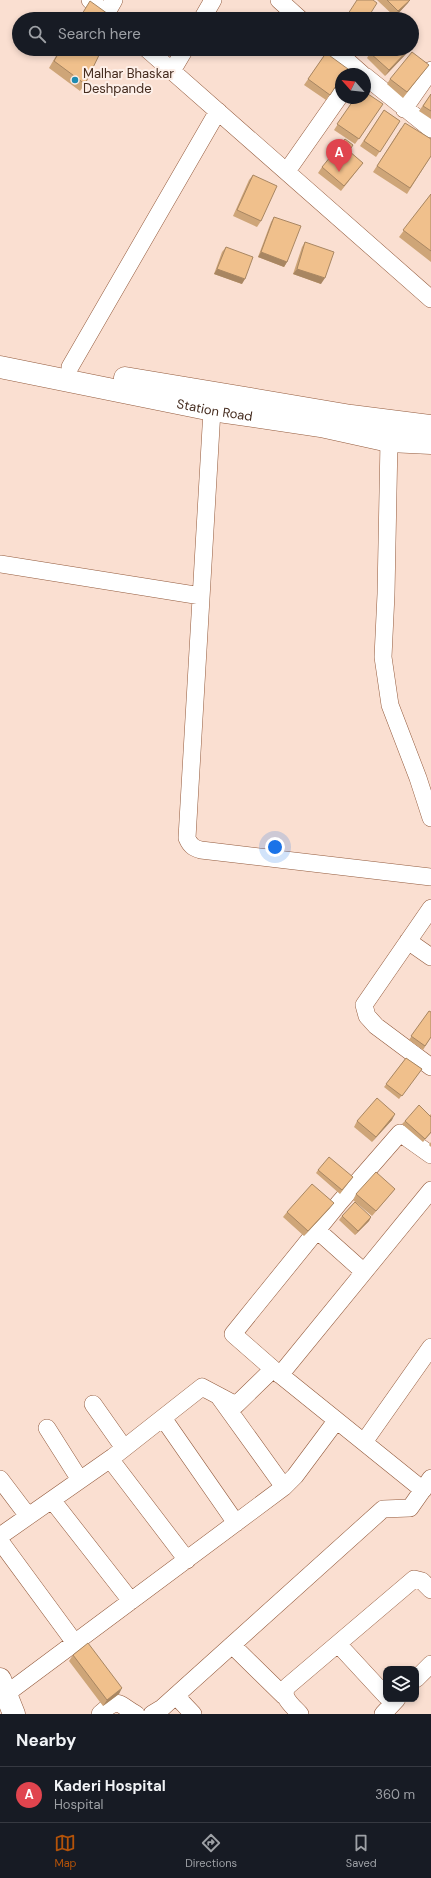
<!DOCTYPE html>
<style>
:root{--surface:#171b24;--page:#20242c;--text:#f1f3f6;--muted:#9ea1a6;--line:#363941;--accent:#b45309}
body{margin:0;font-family:"DM Sans",sans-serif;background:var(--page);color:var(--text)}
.controls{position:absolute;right:12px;bottom:12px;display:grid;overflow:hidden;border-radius:8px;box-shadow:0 2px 6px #0003}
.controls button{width:36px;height:36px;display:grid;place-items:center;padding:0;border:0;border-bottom:1px solid var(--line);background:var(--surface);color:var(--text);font:20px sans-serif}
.compass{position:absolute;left:335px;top:68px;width:36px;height:36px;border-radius:50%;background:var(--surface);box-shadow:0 2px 6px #0003;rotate:297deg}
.you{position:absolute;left:275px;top:847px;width:14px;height:14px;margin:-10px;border:3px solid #fff;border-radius:50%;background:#1a73e8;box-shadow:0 0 0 6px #1a73e833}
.badge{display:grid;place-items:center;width:26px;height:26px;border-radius:50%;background:var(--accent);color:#fff;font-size:13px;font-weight:700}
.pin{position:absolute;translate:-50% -33px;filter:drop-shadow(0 1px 2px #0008)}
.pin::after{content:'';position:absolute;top:21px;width:14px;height:12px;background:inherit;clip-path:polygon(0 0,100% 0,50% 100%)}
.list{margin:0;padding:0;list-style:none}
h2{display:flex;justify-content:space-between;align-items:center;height:52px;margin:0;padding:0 16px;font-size:17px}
h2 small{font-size:13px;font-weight:400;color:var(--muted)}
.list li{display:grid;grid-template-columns:26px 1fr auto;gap:12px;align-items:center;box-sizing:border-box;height:56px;padding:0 16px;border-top:1px solid var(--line)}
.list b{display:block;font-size:15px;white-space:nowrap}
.list p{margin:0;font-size:13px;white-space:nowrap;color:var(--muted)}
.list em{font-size:13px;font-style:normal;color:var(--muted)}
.icon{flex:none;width:22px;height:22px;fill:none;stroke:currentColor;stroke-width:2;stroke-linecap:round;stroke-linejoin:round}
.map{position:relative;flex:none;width:431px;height:1714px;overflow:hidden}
.search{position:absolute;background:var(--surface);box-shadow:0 2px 6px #0003;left:12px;right:12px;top:12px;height:44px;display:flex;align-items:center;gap:10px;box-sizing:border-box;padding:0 14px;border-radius:22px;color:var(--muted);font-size:15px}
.sheet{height:108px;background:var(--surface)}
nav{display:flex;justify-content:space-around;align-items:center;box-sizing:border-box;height:56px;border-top:1px solid var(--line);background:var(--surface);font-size:11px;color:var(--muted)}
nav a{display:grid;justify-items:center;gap:2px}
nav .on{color:var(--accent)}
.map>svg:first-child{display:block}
</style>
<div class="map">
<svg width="431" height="1714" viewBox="0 0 431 1714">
<rect width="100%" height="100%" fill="#fadfd1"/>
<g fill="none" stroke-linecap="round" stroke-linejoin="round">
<defs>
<path id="minor" d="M90,0L112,19
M279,0L300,19
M106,14L114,0
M202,19L213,0
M147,49L431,299
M334,49L362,74
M172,71L185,49
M365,76L431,129
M404,109L431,70
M287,171L341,94
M70,367L218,111
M212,410L187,838C190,845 193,848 201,850L431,877
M389,441L386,594L383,657L390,705L418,778L431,818
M0,564L201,596
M431,908L364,1005L367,1016L376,1026L431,1067
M408,941L431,957
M317,1230L364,1272
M280,1375L431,1190
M220,1398L284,1487
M93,1404L124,1448
M163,1418L236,1523
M47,1428L80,1480
M364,1442L431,1347
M110,1459L187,1560
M0,1479L28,1516
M423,1490L273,1369L233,1334L339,1203L400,1133L431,1155
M52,1500L131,1601
M0,1536L113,1457L202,1387L236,1405L273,1369
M0,1541L75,1643
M338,1644L386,1696
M232,1645L284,1696
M416,1679L431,1664
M6,1694L284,1487L295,1476L336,1421
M176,1696L193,1714
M100,1714C120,1695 118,1705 136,1714
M152,1714L162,1708L383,1509L410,1508L431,1478
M300,1714C293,1706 279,1696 288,1686L414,1579L422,1581L431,1590
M383,1714L397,1699"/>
<g id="major">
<path id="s1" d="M0,367L212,410L321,426L389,441L431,443"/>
<path d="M125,378L351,416L431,426"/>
<path d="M0,1679L14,1714"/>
</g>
</defs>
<use href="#minor" stroke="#935a3c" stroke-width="18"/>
<use href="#major" stroke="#935a3c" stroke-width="23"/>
<use href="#minor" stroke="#fff" stroke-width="17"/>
<use href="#major" stroke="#fff" stroke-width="22"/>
</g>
<path fill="#cea578" d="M377,0H410L395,17Z
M60,49H102L85,84L80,91L49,68Z
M409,49L405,55L385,76L367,58L370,53Z
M326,53L341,78L326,100L304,85Z
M429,65L403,98L387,84L390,79Z
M431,94V119L419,111Z
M355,98L383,104L355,144L334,130Z
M384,110L400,121L376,157L360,146Z
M401,128L431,156L407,194L373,172Z
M349,152L363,163L341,191L318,173L322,167Z
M253,175L261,221L257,227L233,216L249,180Z
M431,194V262L399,237Z
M274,217L287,262L284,267L258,257L271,222Z
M305,242L321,284L293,274L302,247Z
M226,247L242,284L214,274L222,252Z
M429,1011L431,1037L423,1050L409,1040Z
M406,1058L422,1069L399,1099L384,1087Z
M431,1114V1133L423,1142L402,1124L405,1121L430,1115Z
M392,1120L372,1142L354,1127L357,1121Z
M431,1142V1147L429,1145Z
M318,1170L353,1177L340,1194L316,1173Z
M395,1189L391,1194L372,1216L353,1200L356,1194Z
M330,1208L304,1236L283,1217L287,1212Z
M342,1216L371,1217L369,1221L355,1235L339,1220Z
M73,1655L119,1694L103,1706L69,1661Z"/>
<path fill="#a88662" d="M410,0L408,3L395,17L398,11Z
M409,49L405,55L385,76L389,70Z
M261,252L287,262L284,267L258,257Z
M217,269L245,279L242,284L214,274Z
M297,269L325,278L321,284L293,274Z
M395,1114L392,1120L372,1142L376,1137Z
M334,1203L330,1208L304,1236L308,1231Z
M371,1217L369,1221L355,1235L358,1231Z
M122,1688L119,1694L103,1706L107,1700Z"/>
<path fill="#f0c08c" stroke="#a88662" d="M357,0H373L377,3L367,19H350L346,17Z
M387,0H410L398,11Z
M90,1L115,19H79Z
M61,49H102L85,84L54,61Z
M374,49H409L389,70L370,53Z
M412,52L429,65L407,92L390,79Z
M326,53L348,69L344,74H341V78L330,95L308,79Z
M365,92L383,104L359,139L337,124L355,98H365Z
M431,94V111L423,106Z
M384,110L400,121L380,152L364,141Z
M405,123L431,139V156L410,188L377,166Z
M345,139L353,145L349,151L363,163L344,186L322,167Z
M253,175L277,186L261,221L237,210Z
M431,194V251L403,230Z
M274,217L301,226L287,262L261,252Z
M305,242L334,252L325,278L297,269Z
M226,247L253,257L245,279L217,269Z
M429,1011L431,1012V1037L425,1046L411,1036Z
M406,1058L422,1069L402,1096L386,1084Z
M377,1098L395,1114L376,1137L357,1121Z
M419,1105L431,1117V1132L425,1139L405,1121Z
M329,1157L353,1177L342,1190L318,1170Z
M376,1172L395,1189L376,1211L356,1194Z
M312,1184L334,1203L308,1231L287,1212Z
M355,1202L371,1217L358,1231L342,1216Z
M88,1643L122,1688L107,1700L73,1655Z"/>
<circle fill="#1f8bb1" stroke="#fdefe8" stroke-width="1.5" cx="75" cy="80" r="4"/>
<g text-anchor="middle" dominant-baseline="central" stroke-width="4" stroke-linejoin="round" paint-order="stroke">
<g font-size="13" fill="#442b1e" stroke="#fdefe8" text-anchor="start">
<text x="83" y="73">Malhar Bhaskar<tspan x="83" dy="15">Deshpande</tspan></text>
</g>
<g font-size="13" fill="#442b1e" stroke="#fdefe8">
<text stroke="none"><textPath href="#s1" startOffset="219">Station Road</textPath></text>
</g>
</g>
</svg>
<div class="controls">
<button><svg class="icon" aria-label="layers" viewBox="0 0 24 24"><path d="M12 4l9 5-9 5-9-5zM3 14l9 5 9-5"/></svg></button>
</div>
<svg class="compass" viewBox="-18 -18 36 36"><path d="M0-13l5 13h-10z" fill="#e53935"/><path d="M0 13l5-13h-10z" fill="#9ea1a6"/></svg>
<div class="you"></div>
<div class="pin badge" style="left:339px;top:172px;background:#e0444e">A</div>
<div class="search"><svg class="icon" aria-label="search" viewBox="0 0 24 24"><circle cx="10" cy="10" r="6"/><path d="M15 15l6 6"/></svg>Search here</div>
</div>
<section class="sheet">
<h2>Nearby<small></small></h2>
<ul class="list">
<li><span class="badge" style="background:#e0444e">A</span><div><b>Kaderi Hospital</b><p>Hospital</p></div><em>360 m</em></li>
</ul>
</section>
<nav>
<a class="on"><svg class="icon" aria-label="map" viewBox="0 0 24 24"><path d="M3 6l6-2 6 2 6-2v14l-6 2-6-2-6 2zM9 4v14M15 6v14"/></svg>Map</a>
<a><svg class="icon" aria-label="directions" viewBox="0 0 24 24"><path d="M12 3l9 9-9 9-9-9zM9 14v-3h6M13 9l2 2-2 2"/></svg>Directions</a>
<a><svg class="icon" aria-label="saved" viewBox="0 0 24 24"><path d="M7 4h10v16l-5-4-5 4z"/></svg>Saved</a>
</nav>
